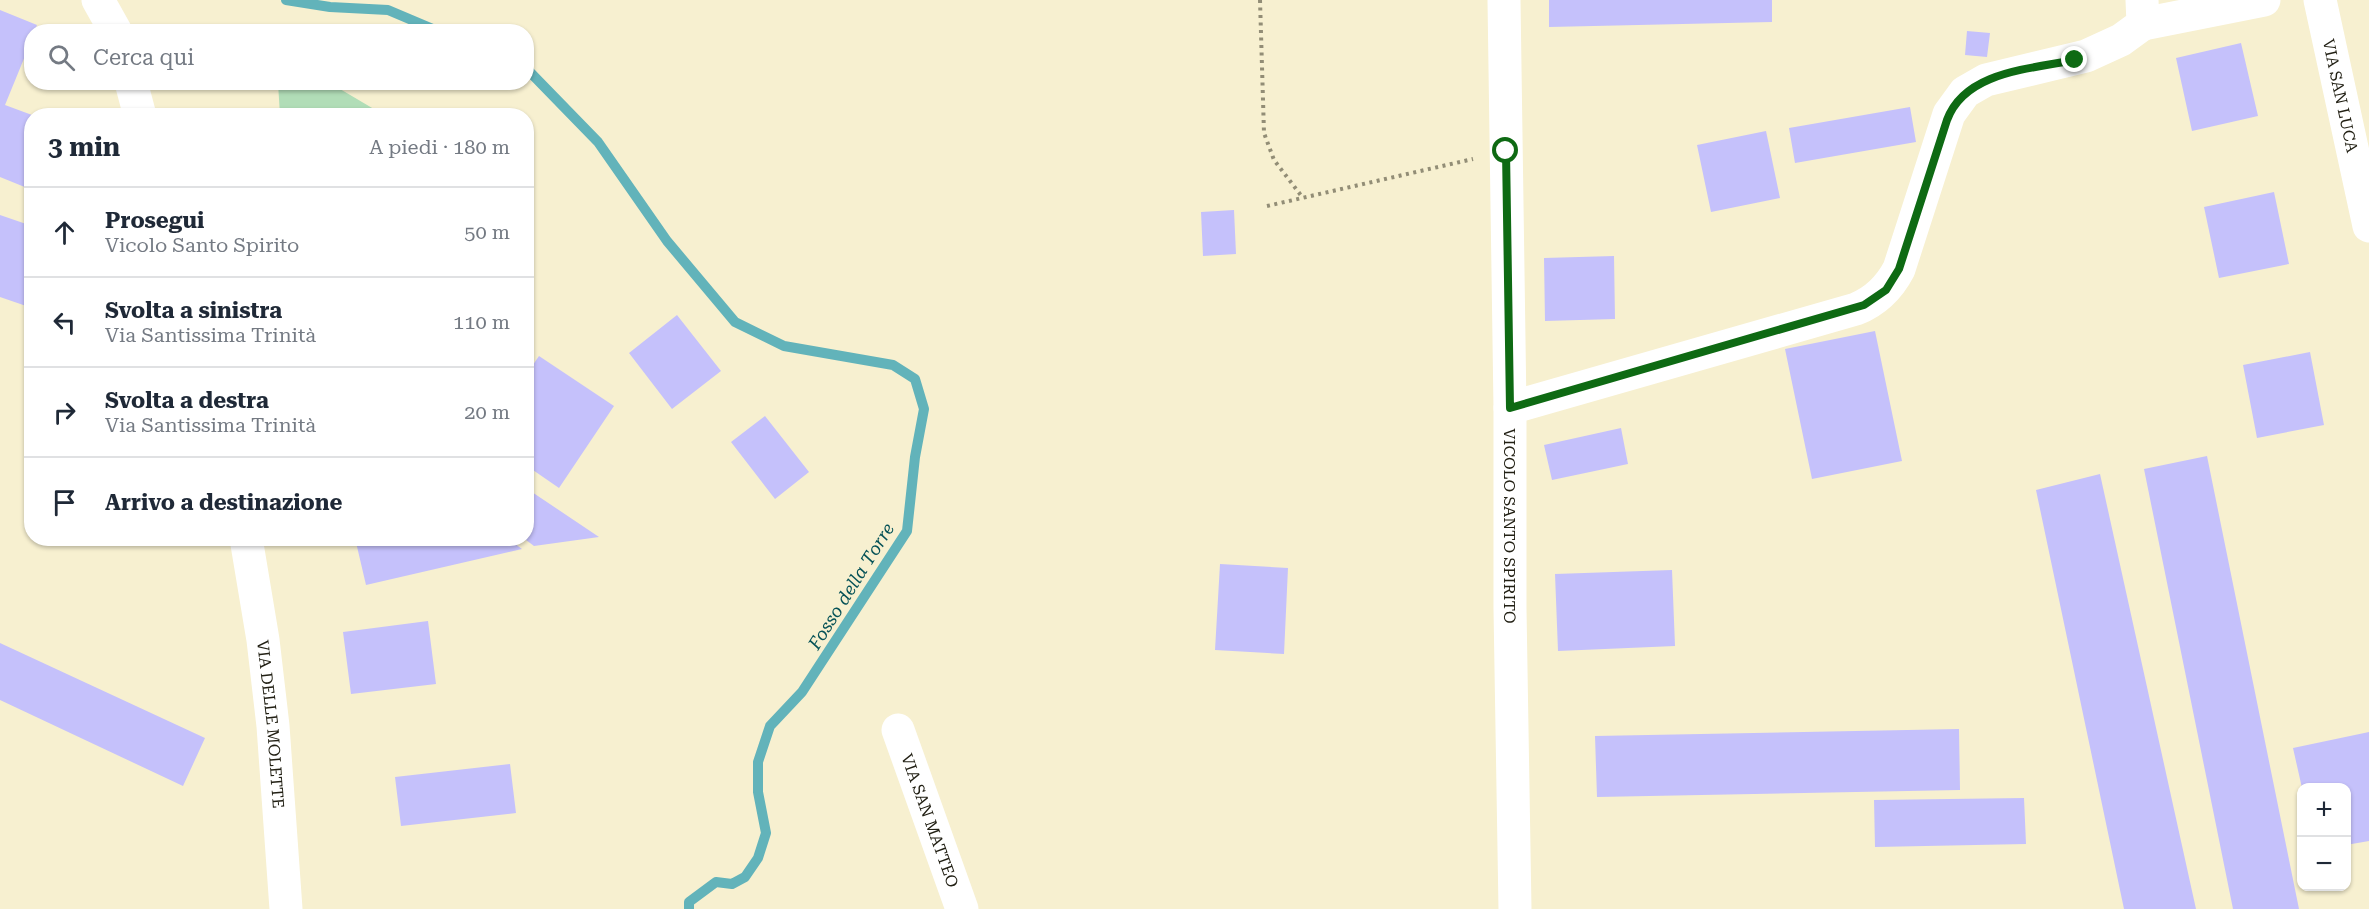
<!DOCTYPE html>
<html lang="it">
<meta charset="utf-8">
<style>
:root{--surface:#fff;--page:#f6f6f7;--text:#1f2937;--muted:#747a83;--line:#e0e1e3}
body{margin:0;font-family:"Roboto Serif",serif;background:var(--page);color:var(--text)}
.controls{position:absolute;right:18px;bottom:18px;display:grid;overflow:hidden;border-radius:12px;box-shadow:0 2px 4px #0004}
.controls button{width:54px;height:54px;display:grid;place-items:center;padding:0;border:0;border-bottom:2px solid var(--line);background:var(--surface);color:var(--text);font:30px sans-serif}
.stop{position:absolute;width:18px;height:18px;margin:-14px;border:4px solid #0e6a13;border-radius:50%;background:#fff}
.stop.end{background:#0e6a13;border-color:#fff;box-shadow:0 2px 6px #0008}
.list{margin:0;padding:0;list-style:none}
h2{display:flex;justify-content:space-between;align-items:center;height:78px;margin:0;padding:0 24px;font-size:26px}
h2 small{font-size:20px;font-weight:400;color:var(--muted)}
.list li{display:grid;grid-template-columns:39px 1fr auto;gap:18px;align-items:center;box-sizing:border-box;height:90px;padding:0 24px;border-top:2px solid var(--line)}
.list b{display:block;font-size:22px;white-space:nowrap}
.list p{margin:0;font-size:20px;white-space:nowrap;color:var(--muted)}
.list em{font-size:20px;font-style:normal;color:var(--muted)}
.icon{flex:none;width:33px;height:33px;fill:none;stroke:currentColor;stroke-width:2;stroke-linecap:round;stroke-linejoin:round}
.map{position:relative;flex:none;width:2369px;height:909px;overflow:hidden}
.search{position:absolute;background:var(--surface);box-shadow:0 2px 4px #0004;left:24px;top:24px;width:510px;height:66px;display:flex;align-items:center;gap:15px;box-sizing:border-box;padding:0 21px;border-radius:24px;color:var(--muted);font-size:22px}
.panel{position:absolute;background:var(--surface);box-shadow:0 2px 4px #0004;left:24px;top:108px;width:510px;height:438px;border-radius:24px}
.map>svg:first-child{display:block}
</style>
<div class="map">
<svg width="2369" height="909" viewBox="0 0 2369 909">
<rect width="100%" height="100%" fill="#f7f0d0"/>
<path fill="#b1ddb7" d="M278,83H337L340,89L384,115H280Z"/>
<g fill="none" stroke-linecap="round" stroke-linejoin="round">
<path stroke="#62b3ba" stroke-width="10" d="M286,0L330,7L388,10L440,32
M526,68L598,142L667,241L735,322L784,346L893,365L915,379L924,409L915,457L907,531L802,692L770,726L758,762V792L766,833L758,858L745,877L732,884L716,882L689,902V909"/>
</g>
<path fill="#c5c1fb" d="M1549,0H1772V22L1549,27Z
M0,10L37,25L34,32H32V39L5,105L32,115V190L0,177Z
M1967,31L1990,33L1987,57L1965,55Z
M2241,43L2258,116L2192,131L2176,58Z
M1910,107L1916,142L1795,163L1789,128Z
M1766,131L1780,198L1711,212L1697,145Z
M2274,192L2289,264L2219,278L2204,207Z
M1234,210L1236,254L1203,256L1201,212Z
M0,215L32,226V308L0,297Z
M1614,256L1615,319L1545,321L1544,258Z
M677,315L721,371L672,409L629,353Z
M1875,331L1902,461L1812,479L1785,349Z
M2310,352L2324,425L2257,438L2243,365Z
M539,356L614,406L559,488L530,468L526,473V375Z
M765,416L809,472L775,499L731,442Z
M1621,428L1628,464L1552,480L1544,445Z
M2207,456L2299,909H2233L2144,469Z
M2100,474L2196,909H2124L2036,490Z
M526,488L599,537L534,546L526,540Z
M355,538H507L522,549L366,585Z
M1220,564L1288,568L1284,654L1215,650Z
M1672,570L1675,646L1558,651L1555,574Z
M428,621L436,684L351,694L343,632Z
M0,643L205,738L183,786L0,700Z
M1959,729L1960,790L1597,797L1595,736Z
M2369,732V841L2346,845V788H2302L2293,748Z
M510,764L516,813L401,826L395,777Z
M2024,798L2026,844L1875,847L1874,800Z"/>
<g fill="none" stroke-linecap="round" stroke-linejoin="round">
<path stroke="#928d76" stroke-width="4" stroke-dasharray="3 4.5" stroke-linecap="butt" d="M1260,0L1264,133L1274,160L1303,198
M1267,206L1473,159"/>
<g stroke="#fff" stroke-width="33">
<path d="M98,0L116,32"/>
<path id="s1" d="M1504,0L1510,408V609L1515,909"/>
<path id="s2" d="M2320,0L2369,226"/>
<path d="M2143,24L2264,0"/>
<path d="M131,82L140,116"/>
<path d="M1510,408L1856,309C1876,301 1889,288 1899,269L1949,114L1965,92L1986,80L2086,56L2121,40L2143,24L2142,0"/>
<path id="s3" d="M246,538L263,640L273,726L286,909"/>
<path id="s4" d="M898,730L962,909"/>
</g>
</g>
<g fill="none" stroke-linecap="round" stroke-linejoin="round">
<path stroke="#0e6a13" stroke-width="8" d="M1506,151L1510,408L1864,305L1886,290L1899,269L1947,120C1965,71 2031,69 2075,60"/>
</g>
<g text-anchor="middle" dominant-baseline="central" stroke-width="5" stroke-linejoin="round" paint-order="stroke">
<g font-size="16" fill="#222014" stroke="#f7f0d0">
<text stroke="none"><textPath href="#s2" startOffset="98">VIA SAN LUCA</textPath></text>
<text stroke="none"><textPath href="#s1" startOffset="526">VICOLO SANTO SPIRITO</textPath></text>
<text stroke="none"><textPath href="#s3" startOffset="188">VIA DELLE MOLETTE</textPath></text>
<text stroke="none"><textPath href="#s4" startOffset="96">VIA SAN MATTEO</textPath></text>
</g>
<g font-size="18" font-style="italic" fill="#065257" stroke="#f7f0d0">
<text transform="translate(851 586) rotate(-58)">Fosso della Torre</text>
</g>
</g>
</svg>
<div class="controls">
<button>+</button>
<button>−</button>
</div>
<div class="stop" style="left:1506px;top:151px"></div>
<div class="stop end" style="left:2075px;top:60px"></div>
<div class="search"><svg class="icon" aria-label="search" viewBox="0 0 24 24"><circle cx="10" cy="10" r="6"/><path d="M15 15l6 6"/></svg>Cerca qui</div>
<section class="panel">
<h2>3 min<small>A piedi · 180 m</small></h2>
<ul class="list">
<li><svg class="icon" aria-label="ahead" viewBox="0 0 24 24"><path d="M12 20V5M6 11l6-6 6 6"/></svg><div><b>Prosegui</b><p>Vicolo Santo Spirito</p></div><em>50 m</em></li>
<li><svg class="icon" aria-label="left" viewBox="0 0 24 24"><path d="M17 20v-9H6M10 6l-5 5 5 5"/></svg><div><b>Svolta a sinistra</b><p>Via Santissima Trinità</p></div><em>110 m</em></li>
<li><svg class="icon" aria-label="right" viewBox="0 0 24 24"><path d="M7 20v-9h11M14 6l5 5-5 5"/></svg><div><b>Svolta a destra</b><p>Via Santissima Trinità</p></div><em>20 m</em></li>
<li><svg class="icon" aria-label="arrive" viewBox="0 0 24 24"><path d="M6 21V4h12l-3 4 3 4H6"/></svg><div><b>Arrivo a destinazione</b></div></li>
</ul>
</section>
</div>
